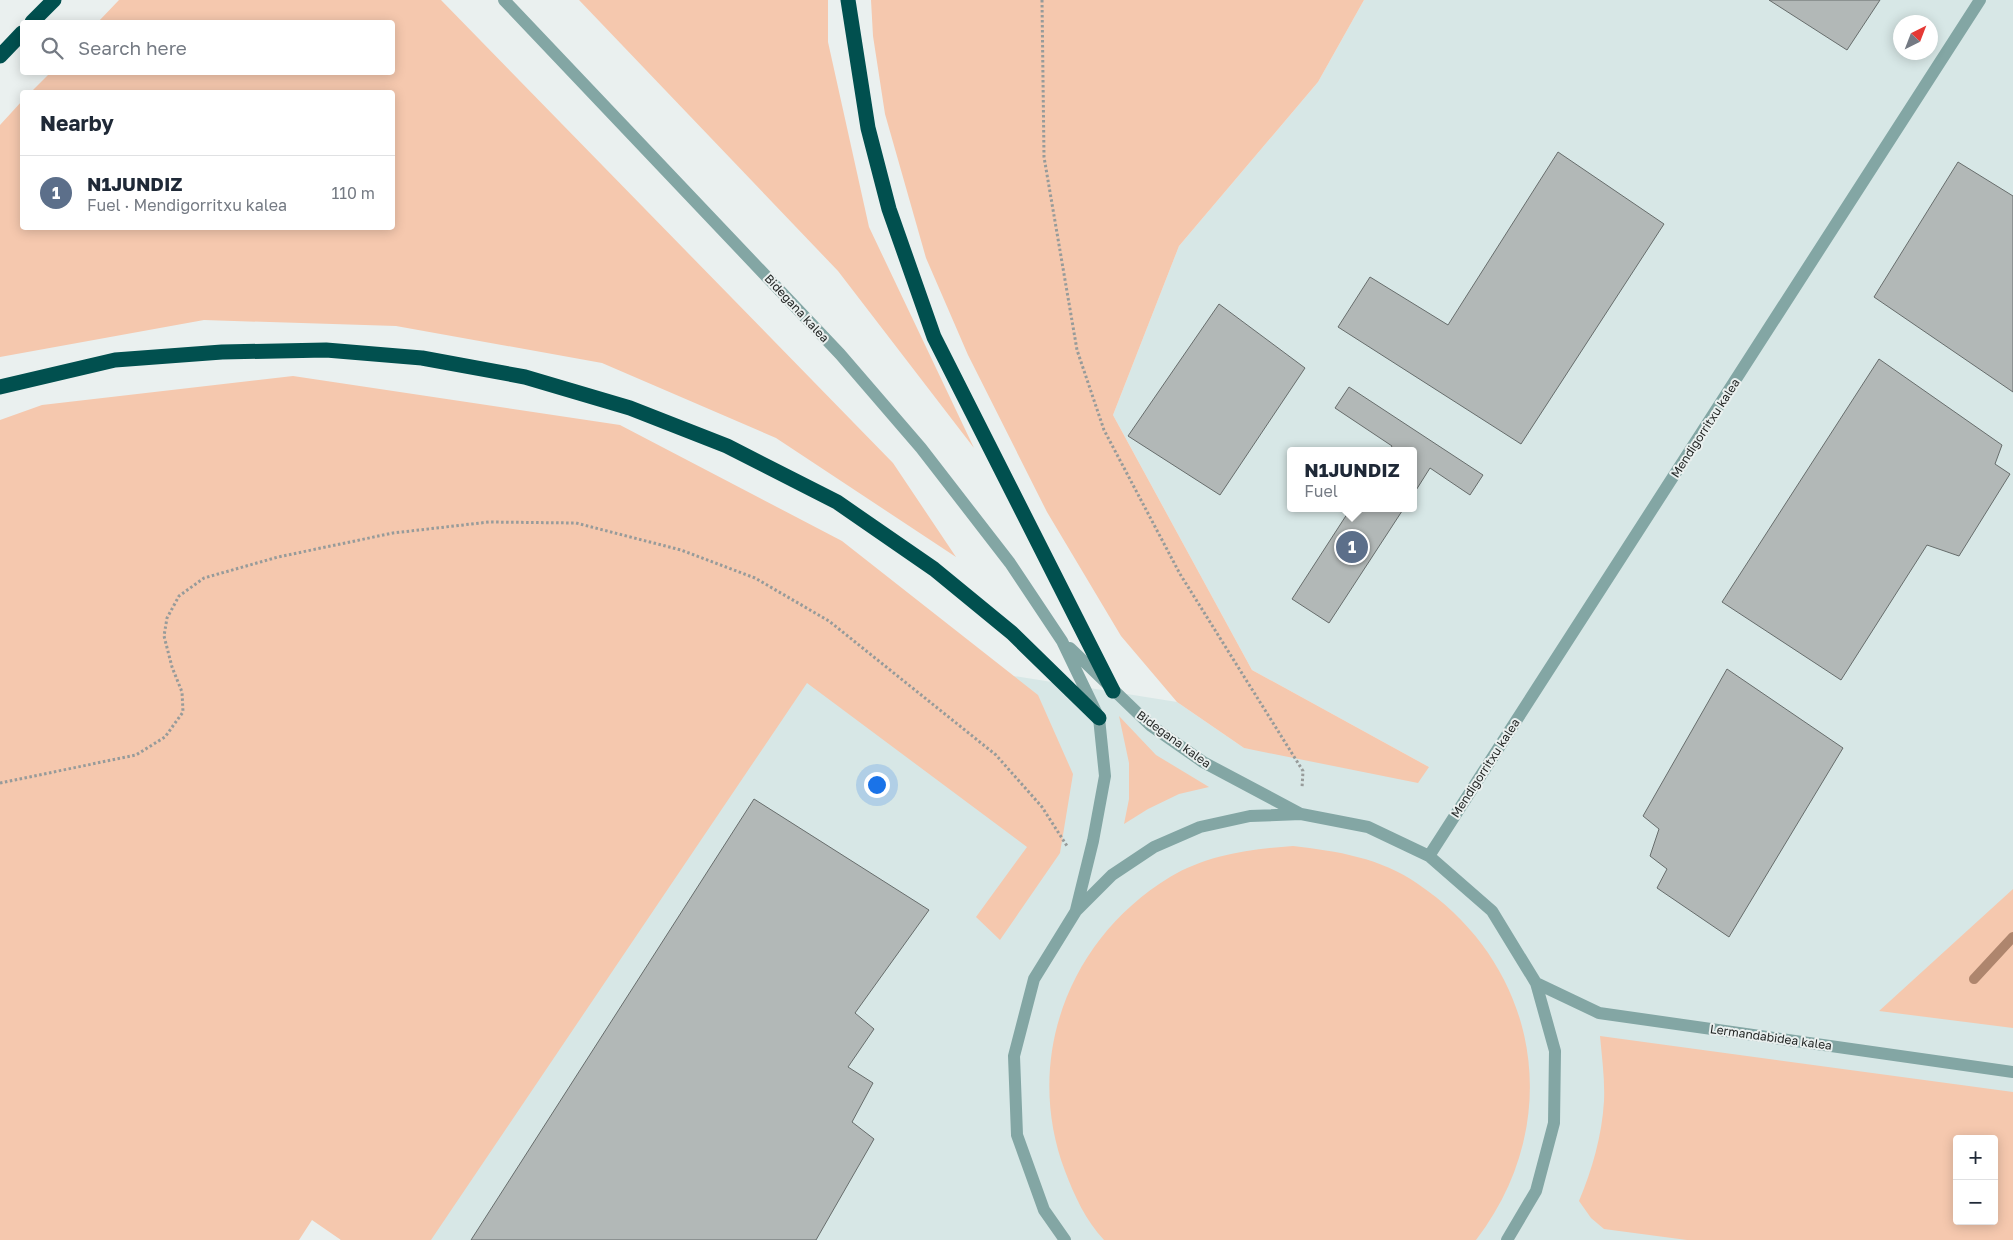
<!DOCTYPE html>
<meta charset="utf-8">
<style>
:root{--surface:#fff;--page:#f2f2f3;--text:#1f2937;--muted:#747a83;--line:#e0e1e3;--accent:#0f766e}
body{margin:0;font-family:"Golos Text",sans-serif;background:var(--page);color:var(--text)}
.controls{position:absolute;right:15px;bottom:15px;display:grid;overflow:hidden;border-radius:5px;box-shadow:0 2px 12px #0003}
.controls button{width:45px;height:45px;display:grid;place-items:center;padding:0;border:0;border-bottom:1px solid var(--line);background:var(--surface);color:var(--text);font:25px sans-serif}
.compass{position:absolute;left:1893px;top:15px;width:45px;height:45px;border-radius:50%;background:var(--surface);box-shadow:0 2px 12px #0003;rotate:42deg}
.you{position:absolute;left:876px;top:784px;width:18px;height:18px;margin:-12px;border:4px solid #fff;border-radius:50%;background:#1a73e8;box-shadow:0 0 0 8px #1a73e833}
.badge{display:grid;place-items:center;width:32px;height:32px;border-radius:50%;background:var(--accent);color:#fff;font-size:16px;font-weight:700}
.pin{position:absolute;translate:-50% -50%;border:2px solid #fff;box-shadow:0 1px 5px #0006}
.popup{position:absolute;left:1287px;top:447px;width:130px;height:65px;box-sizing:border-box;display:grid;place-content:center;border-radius:5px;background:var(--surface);filter:drop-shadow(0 1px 4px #0005);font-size:16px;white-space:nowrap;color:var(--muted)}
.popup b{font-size:19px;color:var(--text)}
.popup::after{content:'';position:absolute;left:50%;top:100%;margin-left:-10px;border:10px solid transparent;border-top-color:var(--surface)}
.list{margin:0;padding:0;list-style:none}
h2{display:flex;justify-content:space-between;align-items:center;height:65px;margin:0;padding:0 20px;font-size:21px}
h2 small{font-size:16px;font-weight:400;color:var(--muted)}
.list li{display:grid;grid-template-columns:32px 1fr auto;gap:15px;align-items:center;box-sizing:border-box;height:75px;padding:0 20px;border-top:1px solid var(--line)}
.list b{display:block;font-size:19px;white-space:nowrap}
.list p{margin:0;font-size:16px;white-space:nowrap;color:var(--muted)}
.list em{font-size:16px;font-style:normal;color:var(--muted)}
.icon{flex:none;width:28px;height:28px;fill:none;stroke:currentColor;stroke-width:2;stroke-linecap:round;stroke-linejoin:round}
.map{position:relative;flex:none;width:2013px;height:1240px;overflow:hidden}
.search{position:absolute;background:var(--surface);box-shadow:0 2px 12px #0003;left:20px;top:20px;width:375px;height:55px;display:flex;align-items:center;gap:12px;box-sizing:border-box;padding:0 18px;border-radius:5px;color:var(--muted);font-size:19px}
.panel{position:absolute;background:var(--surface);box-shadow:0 2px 12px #0003;left:20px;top:90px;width:375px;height:140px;border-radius:5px}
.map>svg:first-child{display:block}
</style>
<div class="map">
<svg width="2013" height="1240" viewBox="0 0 2013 1240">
<rect width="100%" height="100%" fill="#eaf0ef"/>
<path fill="#d7e7e6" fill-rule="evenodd" d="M1364,0H2013V1240H340L750,634L1177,702L1244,748L1429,767L1252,670L1113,415L1179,246L1318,82ZM1900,22H1930V52H1900ZM1291,451H1413V508H1291ZM1957,1139H1994V1221H1957Z"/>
<path fill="#f5c8ae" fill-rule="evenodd" d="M119,0H441L893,463L956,557L776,438L602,363L396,326L204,320L0,357V125L22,101V228H392V92H31L50,73L392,72V22H98Z
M579,0H828V42L869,227L974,448L838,271Z
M871,0H1364L1318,82L1179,246L1113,415L1252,670L1429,767L1418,783L1244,748L1177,702L1121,636L1047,512L968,355L926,258L885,114L873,36Z
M293,376L620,425L842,541L1038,695L1073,774L1060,853L1000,940L976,917L1027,847L807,683L431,1240H341L312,1220L299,1240H0V420L42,405Z
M1119,716L1156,755L1209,787L1179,794L1148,809L1124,824L1129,799V763Z
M1293,846C1337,851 1381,858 1418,884C1541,967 1566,1123 1476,1240H1104C1086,1221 1074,1195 1065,1171C1023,1060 1068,939 1170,877C1207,855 1250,849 1293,846Z
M2013,889V1028L1879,1011Z
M1600,1036L2013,1092V1240H1687L1604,1229L1591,1218L1579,1201C1592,1170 1602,1136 1604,1101C1605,1080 1602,1058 1600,1036ZM1957,1139H1994V1221H1957Z"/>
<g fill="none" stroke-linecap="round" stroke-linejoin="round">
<path stroke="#ae856d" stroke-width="10" d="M1974,979L2013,937"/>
</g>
<path fill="#b2b8b7" stroke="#676d6c" d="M1769,0H1880L1847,50Z
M1558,152L1664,224L1521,444L1338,327L1370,277L1448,325Z
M1958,162L2013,196V392L1874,297Z
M1219,304L1305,368L1220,495L1128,436Z
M1879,359L2002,445L1995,464L2010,474L1959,556L1927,545L1841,680L1722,602Z
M1349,387L1483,475L1470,495L1430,468L1413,495V451H1389L1392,446L1335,408Z
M1351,508H1404L1329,623L1292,599Z
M1727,669L1843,748L1729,937L1657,888L1667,869L1650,856L1659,829L1643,816Z
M754,799L929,910L855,1013L874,1029L848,1067L873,1083L852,1122L874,1139L816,1240H471Z"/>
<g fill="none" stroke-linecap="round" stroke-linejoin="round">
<path stroke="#979b9a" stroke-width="3" stroke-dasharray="2.5 2.5" stroke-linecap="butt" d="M1042,0L1044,157L1077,350L1104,430L1180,574L1303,771L1302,788
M0,783L136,755L165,737L183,712L182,692L172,667L164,636L167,618L179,596L204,578L278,557L393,533L489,522L576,523L681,550L755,578L829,621L996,755L1042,807L1067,846"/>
<path stroke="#83a6a4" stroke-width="12" d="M504,0L840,354L921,448L1010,563L1062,641L1099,718L1105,776L1093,841L1076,910
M1070,648L1150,725L1203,762L1299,813
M1429,856L1980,0
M1536,983L1599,1013L2013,1072
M1065,1240L1044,1210L1017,1135L1014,1056L1034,979L1076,911L1112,875L1154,847L1200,827L1250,816L1301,814L1368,827L1429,856L1492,911L1536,983L1555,1051L1554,1123L1536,1191L1507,1240"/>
<path stroke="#01504f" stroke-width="15" d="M848,0L868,128L889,209L934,337L1113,691
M32,22L54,0
M0,56L22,33
M0,387L115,360L222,352L326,350L422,358L525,377L630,408L727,446L837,502L934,569L1012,633L1099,718"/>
</g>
<g text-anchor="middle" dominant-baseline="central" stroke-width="4" stroke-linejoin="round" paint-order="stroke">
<g font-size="12" fill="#232625" stroke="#eaf0ef">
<text transform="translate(797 308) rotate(47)">Bidegana kalea</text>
<text transform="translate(1705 428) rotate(-57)">Mendigorritxu kalea</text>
<text transform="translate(1174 739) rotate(36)">Bidegana kalea</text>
<text transform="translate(1485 768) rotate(-57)">Mendigorritxu kalea</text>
<text transform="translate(1771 1037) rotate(8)">Lermandabidea kalea</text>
</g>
</g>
</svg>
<div class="controls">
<button>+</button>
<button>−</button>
</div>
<svg class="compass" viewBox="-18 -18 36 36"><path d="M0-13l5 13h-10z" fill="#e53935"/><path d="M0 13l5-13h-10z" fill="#747a83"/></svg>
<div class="you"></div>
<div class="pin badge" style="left:1352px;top:547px;background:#5c6f8a">1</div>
<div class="popup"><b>N1JUNDIZ</b>Fuel</div>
<div class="search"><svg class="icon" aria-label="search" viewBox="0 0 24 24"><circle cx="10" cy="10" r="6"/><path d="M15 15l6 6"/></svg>Search here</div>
<section class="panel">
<h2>Nearby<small></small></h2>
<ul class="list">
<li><span class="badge" style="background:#5c6f8a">1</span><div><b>N1JUNDIZ</b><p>Fuel · Mendigorritxu kalea</p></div><em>110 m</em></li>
</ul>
</section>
</div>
